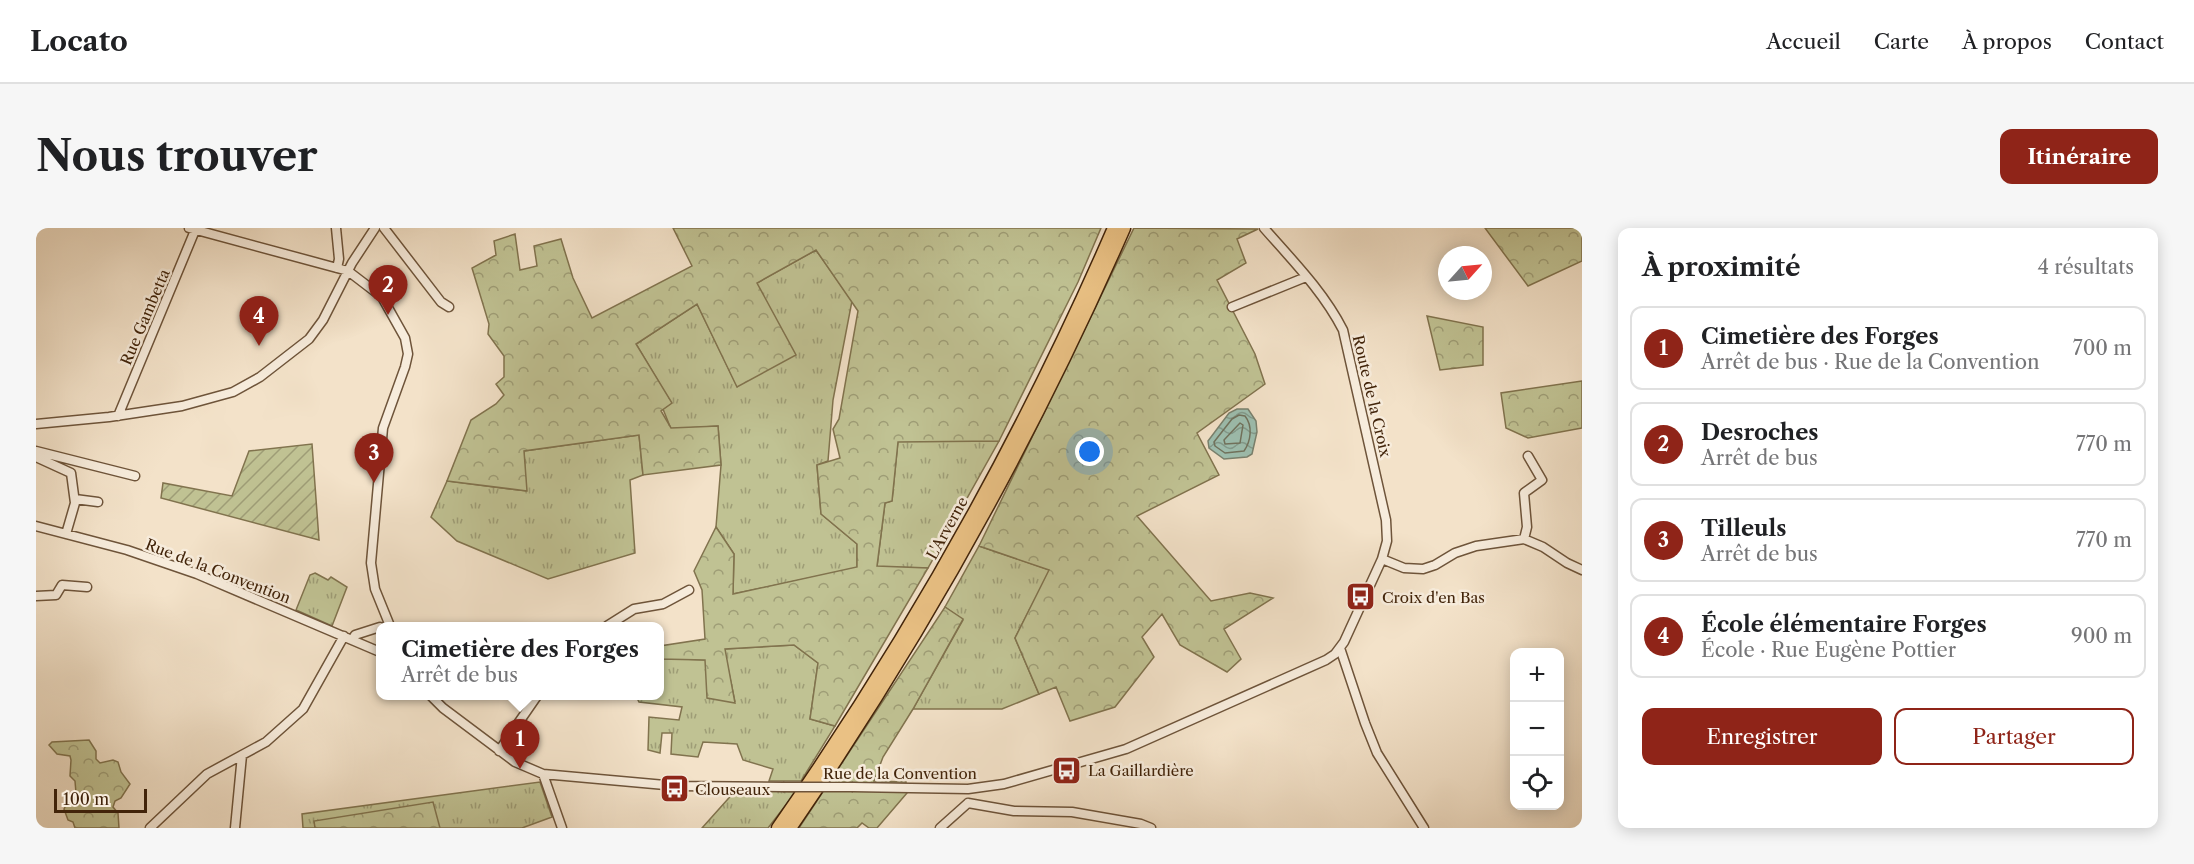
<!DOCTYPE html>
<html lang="fr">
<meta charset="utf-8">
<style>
:root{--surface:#fff;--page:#f6f6f6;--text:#202124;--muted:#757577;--line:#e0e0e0;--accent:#8f2418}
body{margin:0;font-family:"Libre Caslon Text",serif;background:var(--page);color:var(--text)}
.controls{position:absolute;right:18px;bottom:18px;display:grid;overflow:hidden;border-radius:12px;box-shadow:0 3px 15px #0003}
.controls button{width:54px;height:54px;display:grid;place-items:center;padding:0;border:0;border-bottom:2px solid var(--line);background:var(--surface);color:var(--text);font:30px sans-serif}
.compass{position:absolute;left:1402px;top:18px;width:54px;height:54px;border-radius:50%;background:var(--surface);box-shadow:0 3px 15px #0003;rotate:63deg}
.scale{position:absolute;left:18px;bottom:15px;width:93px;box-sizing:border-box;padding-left:6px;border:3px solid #42240a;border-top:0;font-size:16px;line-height:21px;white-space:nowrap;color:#42240a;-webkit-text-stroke:4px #f7ecdc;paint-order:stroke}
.you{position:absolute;left:1054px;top:224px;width:21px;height:21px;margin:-15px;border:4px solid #fff;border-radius:50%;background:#1a73e8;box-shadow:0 0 0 9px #1a73e833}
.badge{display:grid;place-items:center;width:39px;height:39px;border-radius:50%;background:var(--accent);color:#fff;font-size:20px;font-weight:700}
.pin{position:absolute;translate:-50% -50px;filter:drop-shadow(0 2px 3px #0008)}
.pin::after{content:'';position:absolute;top:32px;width:21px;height:18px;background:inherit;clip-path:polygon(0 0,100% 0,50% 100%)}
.popup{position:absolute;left:340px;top:394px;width:288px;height:78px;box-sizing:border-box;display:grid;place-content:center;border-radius:12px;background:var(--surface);filter:drop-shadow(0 2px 4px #0005);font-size:20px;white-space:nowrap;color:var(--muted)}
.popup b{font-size:22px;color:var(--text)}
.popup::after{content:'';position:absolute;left:50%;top:100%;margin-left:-12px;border:12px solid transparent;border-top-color:var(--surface)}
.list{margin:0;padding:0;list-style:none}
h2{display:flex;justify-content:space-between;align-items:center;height:78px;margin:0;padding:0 24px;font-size:26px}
h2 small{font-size:20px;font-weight:400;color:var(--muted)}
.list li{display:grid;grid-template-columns:39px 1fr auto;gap:18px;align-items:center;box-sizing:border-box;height:84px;margin:0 12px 12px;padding:0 12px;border:2px solid var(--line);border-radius:12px}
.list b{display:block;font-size:22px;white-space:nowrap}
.list p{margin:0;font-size:20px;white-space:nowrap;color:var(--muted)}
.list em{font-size:20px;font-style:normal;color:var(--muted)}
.actions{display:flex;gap:12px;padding:18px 24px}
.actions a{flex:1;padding:14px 0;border:2px solid var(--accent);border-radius:12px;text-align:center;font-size:21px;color:var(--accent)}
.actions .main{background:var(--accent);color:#fff}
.icon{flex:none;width:33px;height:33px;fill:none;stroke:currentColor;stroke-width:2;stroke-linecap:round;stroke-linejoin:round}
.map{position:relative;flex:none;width:1546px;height:600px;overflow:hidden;border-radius:12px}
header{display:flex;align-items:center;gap:36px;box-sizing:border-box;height:84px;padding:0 30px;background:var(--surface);border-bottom:2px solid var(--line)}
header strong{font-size:28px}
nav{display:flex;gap:33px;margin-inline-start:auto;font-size:21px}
.intro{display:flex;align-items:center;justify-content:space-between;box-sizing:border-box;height:144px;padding:0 36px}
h1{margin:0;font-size:42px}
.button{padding:15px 27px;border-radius:12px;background:var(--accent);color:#fff;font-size:21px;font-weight:700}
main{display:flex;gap:36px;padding:0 36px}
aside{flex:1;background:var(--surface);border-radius:12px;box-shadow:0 3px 15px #0003}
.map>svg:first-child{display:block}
</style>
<header>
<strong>Locato</strong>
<nav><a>Accueil</a><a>Carte</a><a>À propos</a><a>Contact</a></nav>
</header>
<div class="intro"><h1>Nous trouver</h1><a class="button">Itinéraire</a></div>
<main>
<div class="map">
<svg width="1546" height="600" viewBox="0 0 1546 600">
<defs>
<pattern id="grass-tufts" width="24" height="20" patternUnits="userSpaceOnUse" patternTransform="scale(1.5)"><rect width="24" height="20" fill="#c0c293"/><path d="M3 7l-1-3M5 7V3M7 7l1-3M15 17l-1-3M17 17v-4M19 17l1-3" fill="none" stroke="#9e9d76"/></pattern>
<pattern id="forest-crowns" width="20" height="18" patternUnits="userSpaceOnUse" patternTransform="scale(1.5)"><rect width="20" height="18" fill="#c0c293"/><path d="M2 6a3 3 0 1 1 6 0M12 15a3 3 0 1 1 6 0" fill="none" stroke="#9e9d76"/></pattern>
<pattern id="garden-furrows" width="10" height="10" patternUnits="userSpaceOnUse" patternTransform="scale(1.5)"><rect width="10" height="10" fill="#c0c293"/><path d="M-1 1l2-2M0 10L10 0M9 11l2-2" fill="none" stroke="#9e9d76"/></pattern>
<pattern id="water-waves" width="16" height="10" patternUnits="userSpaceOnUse" patternTransform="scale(1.5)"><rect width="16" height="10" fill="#9dbfb0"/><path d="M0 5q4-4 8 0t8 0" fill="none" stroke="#829b8d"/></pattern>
</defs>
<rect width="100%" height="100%" fill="#f3e2c9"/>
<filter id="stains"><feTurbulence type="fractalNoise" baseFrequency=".00333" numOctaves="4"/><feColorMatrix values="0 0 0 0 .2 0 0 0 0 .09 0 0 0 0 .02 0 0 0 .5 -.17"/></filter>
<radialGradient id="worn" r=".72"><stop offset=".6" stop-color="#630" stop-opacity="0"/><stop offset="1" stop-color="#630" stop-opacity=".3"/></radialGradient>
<path fill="url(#grass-tufts)" stroke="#81734e" stroke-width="1.5" d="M780,22L816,73L797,172L792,233L781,237L785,286L821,316V340L697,366L698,326L680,299L685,237L682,198L635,201L627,181L635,175L600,116L661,76L701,158L721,55Z
M603,207L607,247L594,252L599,325L512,351L421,313L395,289L411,253L490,263L488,223Z
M862,213H963L892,340L841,339L849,275L856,273Z
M943,318L1014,342L979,410L1003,466L966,481H877L927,392L909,379Z
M279,345L292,352L295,349L311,359L296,398L260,382L274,347Z
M758,417L782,435L774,491L799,498L765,553H733L737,541L707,532L701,516L667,514L662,529L635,526L636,505H626L624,525L612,522L613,489L643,492L646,479L603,474L600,468H624V430L670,432L699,474L688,421Z
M504,554L516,589L486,600H267L266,586Z
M700,562L760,564L732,600H666Z"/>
<path fill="url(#forest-crowns)" stroke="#81734e" stroke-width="1.5" d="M637,0H1065L1042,54L963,213L862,214L856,273L849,275L841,338L892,340L799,498L774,491L782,435L758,417L689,421L699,475L671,470L669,432L624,431V418L669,411L666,362L658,343L680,299L698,326L697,366L821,339V316L785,286L781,237L804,230L797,201L803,191L822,83L780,22L721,55L760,127L701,159L661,76L600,116L636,175L625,183L635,200L682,198L685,237L607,247L603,207L488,223L491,263L411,253L435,192L460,176L468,167L460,156L468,149V128L452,106L453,96L436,40L460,27L458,13L479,6L484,42L501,38L498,18L525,11L537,50L556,90L656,38Z
M1098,0L1222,1L1201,11L1210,35L1181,52L1219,126L1229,156L1161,205L1183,247L1101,288L1175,373L1214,365L1237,370L1188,401L1205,431L1191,444L1144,417L1126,386L1106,409L1118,429L1079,479L1034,493L1020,459L1003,466L979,410L1013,342L943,318Z
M1449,0H1546V33L1492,58Z
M1391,88L1447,99V137L1404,142Z
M1546,153V200L1492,210L1470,200L1465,165Z
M909,379L927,391L877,481L847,529L838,553L870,554L871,565L841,600H833L826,595L821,600H763Z
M53,512L60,523V531L64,535L77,532L82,534L85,544L94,556L85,570L79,573L77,579L82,585L83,600H39L37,594L32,592L28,581L34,570L40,565L39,553L34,548L35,532L34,528L21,526L13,517L16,514Z
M397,574L404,600H279L278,593Z"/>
<path fill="url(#garden-furrows)" stroke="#81734e" stroke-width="1.5" d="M276,216L283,312L125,270L127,255L196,268L213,223Z"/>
<path fill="url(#water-waves)" stroke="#79816e" stroke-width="1.5" d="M1201,181H1212L1220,193L1221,204L1216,226L1211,229L1188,231L1173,220L1172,213L1193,185Z"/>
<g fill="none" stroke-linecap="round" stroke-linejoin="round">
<path stroke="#70725d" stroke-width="1.5" d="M1203,187L1209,188C1217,198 1215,213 1208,223L1189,225L1179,218L1178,214L1196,191Z
M1204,195L1207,197L1204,215L1189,216L1188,212Z"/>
<defs>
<path id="minor" d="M153,0L312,43L346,69L369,110L372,126L369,139L347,200L335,335L339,361L354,398
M300,0L303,31L301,40
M348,0L405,74L413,79
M1196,79L1270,49
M82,188L160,0
M0,196L73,189L146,178L197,164L224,149L273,111L287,92L316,35L339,0
M0,223L99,248
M0,229L35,245L39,275L30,306
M39,271L62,274
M0,298L91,322L161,346L344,424
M1488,311L1491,299L1488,265L1506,252L1492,228
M1346,331L1368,340L1387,341L1399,337L1419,325L1440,318L1488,311L1507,319L1531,335L1546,342
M0,368L20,367L26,357L51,359
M571,398L598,381L627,376L653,362
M316,412L319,407L344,399
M1304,420L1329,495L1341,525L1388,600
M395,468L407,480L479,534L507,546L640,558L747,559
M463,523L501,468
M507,546L526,600
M817,559L932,561L968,556L1090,521L1290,432L1299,426L1308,414L1346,331L1351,313L1350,292L1307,102C1287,63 1256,32 1228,0
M932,575L978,583L1036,584L1105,596L1115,600
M114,600L171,546L230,514L267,481L308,408
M199,600L206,527
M904,600L932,575"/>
<path id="highway" d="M742,600C873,412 987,210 1078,0
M754,600C884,411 996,210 1088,0"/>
</defs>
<use href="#minor" stroke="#6e543a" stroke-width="11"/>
<use href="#highway" stroke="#42240a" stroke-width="15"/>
<use href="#minor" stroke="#f7ecdc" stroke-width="8"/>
<use href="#highway" stroke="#eac184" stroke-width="12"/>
<defs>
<path id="minor-bridge" d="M747,559H817"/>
</defs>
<use href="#minor-bridge" stroke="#6e543a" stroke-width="11" stroke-linecap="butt"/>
<use href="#minor-bridge" stroke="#f7ecdc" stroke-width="8"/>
</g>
<defs>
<symbol id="bus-square" viewBox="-11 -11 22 22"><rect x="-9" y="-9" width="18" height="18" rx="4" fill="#8f2418" stroke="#f7ecdc"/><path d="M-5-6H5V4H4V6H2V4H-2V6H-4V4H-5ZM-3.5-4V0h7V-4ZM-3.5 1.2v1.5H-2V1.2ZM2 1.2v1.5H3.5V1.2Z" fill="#fff"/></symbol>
</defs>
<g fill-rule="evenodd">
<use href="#bus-square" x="1308" y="352" width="33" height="33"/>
<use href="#bus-square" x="1014" y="526" width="33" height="33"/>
<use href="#bus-square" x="622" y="544" width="33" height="33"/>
</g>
<g text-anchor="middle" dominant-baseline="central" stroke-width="5" stroke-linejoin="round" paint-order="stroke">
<g font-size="15" fill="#42240a" stroke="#f7ecdc">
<text transform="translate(109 89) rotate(-67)">Rue Gambetta</text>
<text transform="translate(1336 168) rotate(77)">Route de la Croix</text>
<text transform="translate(911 300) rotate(-61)">L'Arverne</text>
<text transform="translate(182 343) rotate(21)">Rue de la Convention</text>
<text x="864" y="545">Rue de la Convention</text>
</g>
<g font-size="15" fill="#42240a" stroke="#f7ecdc" text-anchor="start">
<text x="1346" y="369">Croix d'en Bas</text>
<text x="1052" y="542">La Gaillardière</text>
<text x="659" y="561">Clouseaux</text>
</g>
</g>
<rect width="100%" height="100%" filter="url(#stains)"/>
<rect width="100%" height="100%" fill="url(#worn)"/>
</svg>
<div class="controls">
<button>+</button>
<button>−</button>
<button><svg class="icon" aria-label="locate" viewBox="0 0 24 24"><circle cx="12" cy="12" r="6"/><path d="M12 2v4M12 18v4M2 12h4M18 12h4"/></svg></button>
</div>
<svg class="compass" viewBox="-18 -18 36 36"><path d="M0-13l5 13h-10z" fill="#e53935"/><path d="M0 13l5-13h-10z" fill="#757577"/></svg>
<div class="scale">100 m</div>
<div class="you"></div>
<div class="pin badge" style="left:484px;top:541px">1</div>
<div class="popup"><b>Cimetière des Forges</b>Arrêt de bus</div>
<div class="pin badge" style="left:352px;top:87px">2</div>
<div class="pin badge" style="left:338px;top:255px">3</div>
<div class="pin badge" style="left:223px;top:118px">4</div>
</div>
<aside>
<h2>À proximité<small>4 résultats</small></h2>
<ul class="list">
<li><span class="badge">1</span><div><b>Cimetière des Forges</b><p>Arrêt de bus · Rue de la Convention</p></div><em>700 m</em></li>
<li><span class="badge">2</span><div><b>Desroches</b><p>Arrêt de bus</p></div><em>770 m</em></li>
<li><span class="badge">3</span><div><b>Tilleuls</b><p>Arrêt de bus</p></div><em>770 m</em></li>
<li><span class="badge">4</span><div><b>École élémentaire Forges</b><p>École · Rue Eugène Pottier</p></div><em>900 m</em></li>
</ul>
<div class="actions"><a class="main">Enregistrer</a><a>Partager</a></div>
</aside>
</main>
